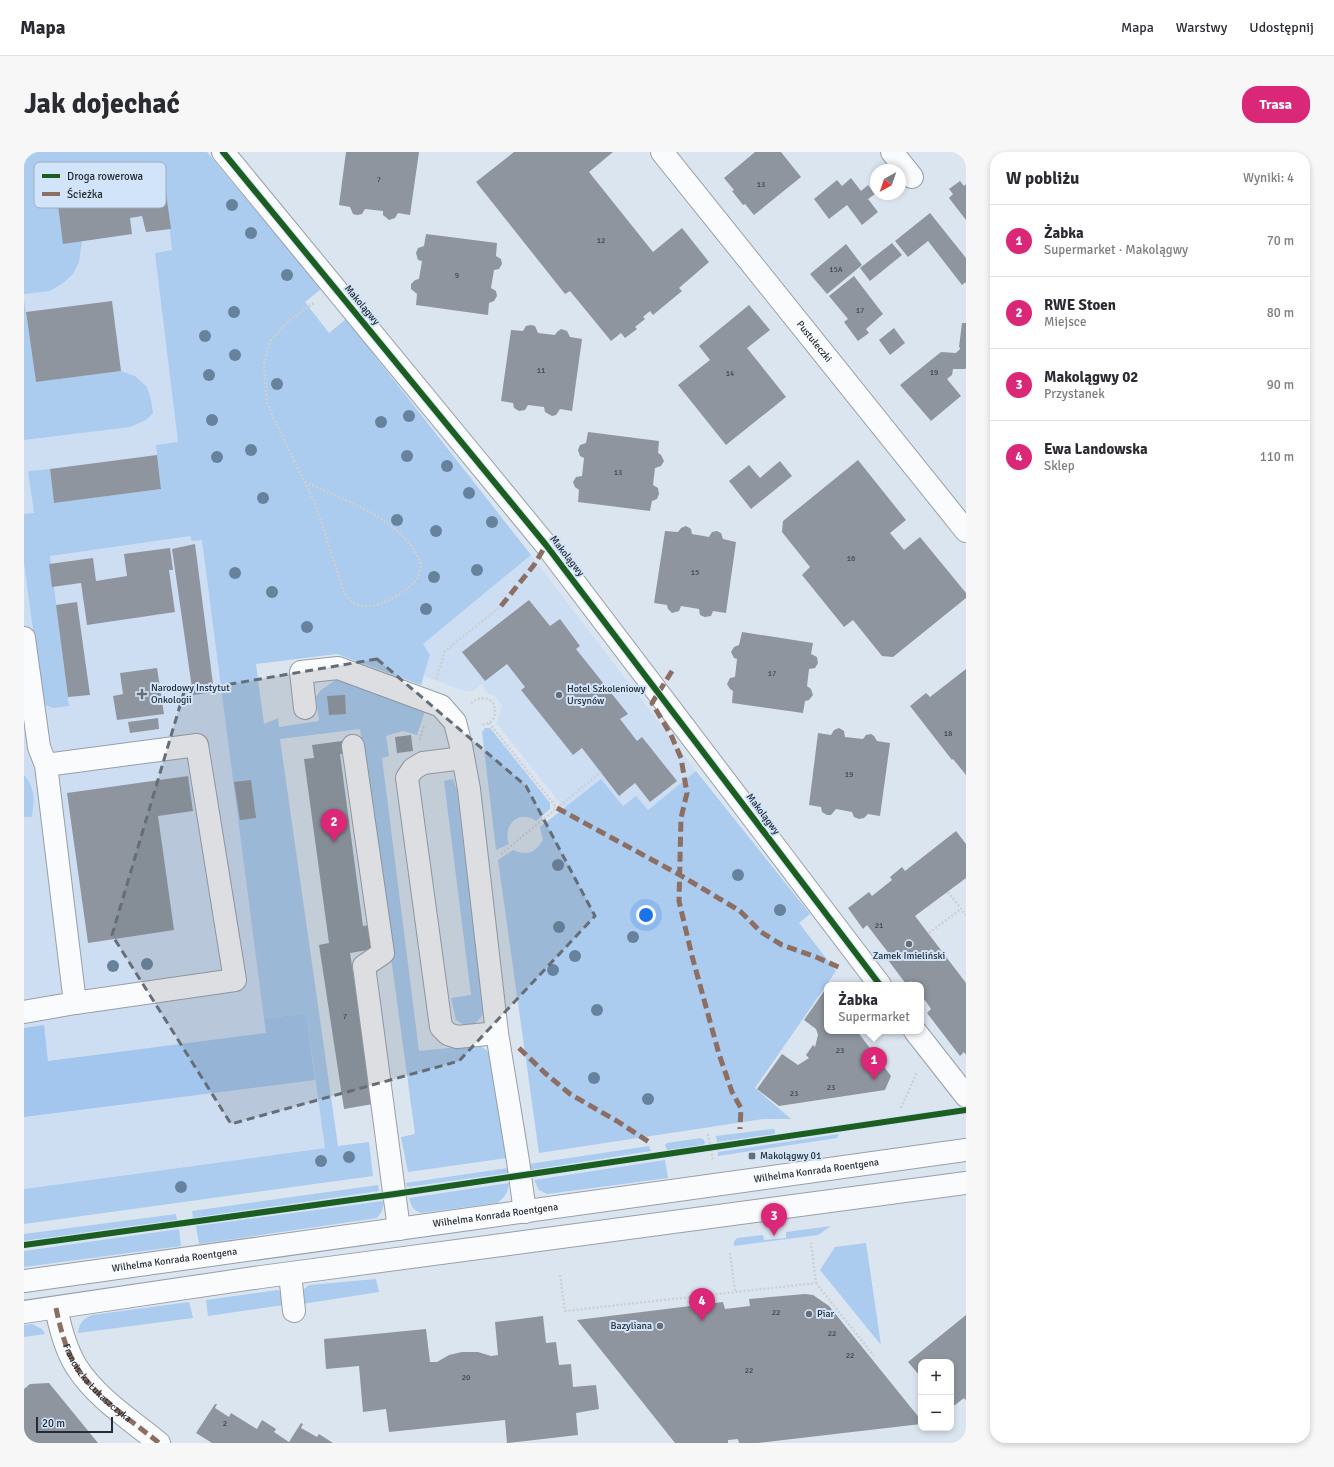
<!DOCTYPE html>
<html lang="pl">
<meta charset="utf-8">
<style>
:root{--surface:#fff;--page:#f7f7f7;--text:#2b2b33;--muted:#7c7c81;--line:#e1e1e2;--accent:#db2777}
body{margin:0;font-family:Signika,sans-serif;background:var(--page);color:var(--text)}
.controls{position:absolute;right:12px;bottom:12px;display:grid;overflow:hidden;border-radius:8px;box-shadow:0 2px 6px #0003}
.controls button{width:36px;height:36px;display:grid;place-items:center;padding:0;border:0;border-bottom:1px solid var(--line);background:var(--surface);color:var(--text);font:20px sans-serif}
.compass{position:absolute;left:846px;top:12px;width:36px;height:36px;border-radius:50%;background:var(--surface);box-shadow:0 2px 6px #0003;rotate:220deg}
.scale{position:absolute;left:12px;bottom:10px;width:77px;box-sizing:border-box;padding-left:4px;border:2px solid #252c34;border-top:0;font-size:11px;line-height:14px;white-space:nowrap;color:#252c34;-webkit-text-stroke:3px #d2e4f9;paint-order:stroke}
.you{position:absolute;left:622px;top:763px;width:14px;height:14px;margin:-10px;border:3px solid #fff;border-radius:50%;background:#1a73e8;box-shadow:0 0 0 6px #1a73e833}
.badge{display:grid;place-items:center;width:26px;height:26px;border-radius:50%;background:var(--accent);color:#fff;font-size:13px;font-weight:700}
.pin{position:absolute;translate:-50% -33px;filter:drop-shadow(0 1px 2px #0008)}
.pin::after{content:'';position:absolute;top:21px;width:14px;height:12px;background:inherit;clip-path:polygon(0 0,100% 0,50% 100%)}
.popup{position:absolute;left:800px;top:830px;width:100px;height:52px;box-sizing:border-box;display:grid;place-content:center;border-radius:8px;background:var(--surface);filter:drop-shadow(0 1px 3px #0005);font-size:13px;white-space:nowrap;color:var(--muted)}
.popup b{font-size:15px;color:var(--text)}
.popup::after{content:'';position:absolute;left:50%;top:100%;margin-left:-8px;border:8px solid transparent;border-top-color:var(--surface)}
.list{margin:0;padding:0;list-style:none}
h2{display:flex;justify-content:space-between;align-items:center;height:52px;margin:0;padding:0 16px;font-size:17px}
h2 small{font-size:13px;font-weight:400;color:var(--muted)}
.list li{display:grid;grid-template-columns:26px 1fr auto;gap:12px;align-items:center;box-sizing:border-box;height:72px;padding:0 16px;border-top:1px solid var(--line)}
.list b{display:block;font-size:15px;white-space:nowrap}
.list p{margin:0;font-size:13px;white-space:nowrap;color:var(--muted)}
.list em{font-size:13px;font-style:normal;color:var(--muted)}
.map{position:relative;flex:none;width:942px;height:1291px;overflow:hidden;border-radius:16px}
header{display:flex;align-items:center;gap:24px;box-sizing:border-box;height:56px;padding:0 20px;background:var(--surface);border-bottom:1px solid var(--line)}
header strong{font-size:19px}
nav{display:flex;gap:22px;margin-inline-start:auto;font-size:14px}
.intro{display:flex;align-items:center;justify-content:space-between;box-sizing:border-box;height:96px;padding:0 24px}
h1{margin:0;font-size:28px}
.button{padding:10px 18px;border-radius:16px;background:var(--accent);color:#fff;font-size:14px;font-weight:700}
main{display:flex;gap:24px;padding:0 24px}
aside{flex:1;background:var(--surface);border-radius:16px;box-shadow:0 2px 6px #0003}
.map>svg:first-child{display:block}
</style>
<header>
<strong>Mapa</strong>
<nav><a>Mapa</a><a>Warstwy</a><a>Udostępnij</a></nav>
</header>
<div class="intro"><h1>Jak dojechać</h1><a class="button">Trasa</a></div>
<main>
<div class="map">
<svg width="942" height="1291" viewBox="0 0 942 1291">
<rect width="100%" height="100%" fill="#dbe5f0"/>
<path fill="#cddef3" d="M0,0H142L240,572L301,996L0,1037Z
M507,403L672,619L624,658L599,655L577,627L540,656L473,572L478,553L470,543L464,542L457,532L449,539H440L400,524L406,503L399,492Z"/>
<path fill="#abcbef" d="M0,0H183L297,137L281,150L305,181L322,167L507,403L399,492L406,503L397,533L313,502L232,512L240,572L254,566L255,575L295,569L292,545L297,538L313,527L401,559L393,583L379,579L362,584L365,604L358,606L395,899L454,893L460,896L468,903L483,1006L384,1020L377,985L391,982L336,577L256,587L314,994L345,990L349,1024L0,1072V1037L301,996L282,861L240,867L178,388L168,389L166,384L26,404L45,554L29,556L19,552L0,411V362L10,361L4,319L26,317L30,351L137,337L132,293L154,290L131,101L148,98L141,34L103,39L98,14L30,22L58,89L55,110L49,122L39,131L26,139L0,142Z
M0,148L12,230L97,219L111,224L123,235L127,248L129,261L122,268L106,275L0,288Z
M461,576H466L526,651V657L512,669C495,657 478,673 485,692L472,698L458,580Z
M672,619L786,762L775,771L812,819L731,936L767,967H739L515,1001L474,708L489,698C503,704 511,701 519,688L516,675L577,627L599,654L612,644L624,658Z
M0,623C12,637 10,648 8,665H0Z
M429,627L433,639L460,860C453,873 445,877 432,868L427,846L447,843L420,629Z
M749,977L751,978V982L693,990L692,984Z
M815,982L813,986L694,1004V1000Z
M677,986L680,988L681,991L679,993L644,1000L641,993L643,991Z
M625,994L627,999L507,1018L505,1012Z
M641,1008L644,1026L523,1042L515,1038L510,1028Z
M484,1016L485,1021L383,1035L382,1031Z
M485,1031C484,1041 481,1045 473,1051L397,1061C389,1058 387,1054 385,1046Z
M354,1033L355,1039L169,1066L168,1059Z
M359,1049C360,1056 358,1060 353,1066L175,1092L172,1074Z
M152,1062L153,1068L0,1089V1082Z
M807,1074L794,1083L710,1094V1090L713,1086L739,1083L740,1088L762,1086V1080Z
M155,1077L157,1094L0,1115V1099Z
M842,1091L857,1193L796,1118L811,1095Z
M352,1127L355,1140L278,1152L279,1138L285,1133Z
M254,1138L259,1142L260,1153L184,1164L182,1148Z
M165,1150L169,1166L54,1181C55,1171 59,1167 68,1163Z
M8,1172L18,1177L21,1182L0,1185V1173Z"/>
<path fill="#a2c6ee" d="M282,861L291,928L0,965V876L20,873L24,909L242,881L240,867Z"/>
<path fill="#8e959e" d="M322,0H395L386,63L374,61L371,66L365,68L359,63V59L341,57L338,62L333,63L329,62L326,55L315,53Z
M490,0H589L565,20L629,100L658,76L685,110L655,136L658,139L629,163L626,159L619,165L621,167L611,175L613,177L601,186L597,181L587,189L546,139L541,142L452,30Z
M731,0H757L777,25L730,63L721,52L719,53L708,39L710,38L700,26Z
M98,14L103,39L141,34L147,77L122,80L118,64L106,66L108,82L39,92L30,22Z
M827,26L837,39L844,33L851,42L844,47L854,60L838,73L823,53L805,67L790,47L813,28L818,34Z
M936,29L940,34L942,32V68L925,46L929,42L925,37Z
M906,61L942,106V130L938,133L904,89L884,105L871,89Z
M402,82L473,91L472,104L477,107L478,112L475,117L470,118L467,136L472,139L473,144L470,149L465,151L464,163L392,153L393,142L387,137V132L391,128L395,127L398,109L394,108L392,101L394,96L400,94Z
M868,91L878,103L846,129L836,116Z
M822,92L838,113L803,142L786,122Z
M830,124L859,162L842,177L845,181L834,189L820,170L824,167L805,144Z
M88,149L97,219L12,230L2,160Z
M725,153L746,178L723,196L762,245L702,293L654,233L686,208L675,194Z
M938,171H942V216L941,217H929L928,223L923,227L937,244L907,269L876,233L917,200L932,201L936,197V196L935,195Z
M507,173L511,174L514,181L531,183L533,180L537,177L543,179L546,185L558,187L548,259L536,257L532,263L528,264L521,260L520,255L504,253L501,258L495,259L490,256L489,251L477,249L487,178L499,179L502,174Z
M870,176L881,191L866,203L855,188Z
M564,280L635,289L634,301L637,303L640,309L637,314L631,316L629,333L634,336L635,342L633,347L628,349L626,359L554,350L555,338L551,335L549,330L552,325L558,324L560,306L556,304L554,298L556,293L562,291Z
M133,303L137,337L30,351L26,317Z
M834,308L882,368L866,381L880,398L896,385L942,441V446L869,505L858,504L829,468L820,475L778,423L786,415L758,380L759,369Z
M756,309L768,324L727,357L705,329L725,313L736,326Z
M662,374L667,377L668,382L685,385L688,380L693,379L697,381L699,387L712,390L702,461L689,459L687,464L681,465L676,463L675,457L657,454L655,459L648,461L644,457L643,453L630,451L641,379L654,380L657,376Z
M171,392L190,540L169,543L148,397Z
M146,396L149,418H145L151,460L63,473L57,431L28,435L25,412L69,406L72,429L103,424L100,402Z
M505,448L526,474L536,467L556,494L552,497L604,562L596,567L613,589L618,585L653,629L626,650L611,631L595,644L558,596L549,603L497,538L501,535L483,512L461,529L438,500Z
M53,450L66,543L44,545L32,453Z
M718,480L789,491L787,502L793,505L794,511L791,516L785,517L783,534L787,537L789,543L785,548L781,549L779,561L708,551L709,539L706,537L703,532L706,526L711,525L713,507L710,506L707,500L710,495L715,493Z
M133,516L140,562L93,568L89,544L99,542L96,521Z
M942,517V623L929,607L928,608L886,554L902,541L906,545Z
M321,543L322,562L305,563L303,544Z
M134,566L135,577L106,581L104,570Z
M815,576L820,579L821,585L839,587L842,583L847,582L850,584L853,589L866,591L856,664L844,662L840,666L835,667L830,665L828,660L812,657L807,663H803L798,660L797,655L785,653L794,581L807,583L810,578Z
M387,583L389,599L373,601L371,585Z
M318,589L320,602H316L339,774L346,773L350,797L326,801L349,952L320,957L295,793L305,791L280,607L290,606L288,593Z
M164,624L169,659L134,664L150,778L64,791L43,641Z
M227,628L232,666L216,668L210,630Z
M932,679L942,692V726L891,764L942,831V903L940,900L936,904L903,861L907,857L901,848L897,850V848L899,846L897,843V833H889L887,829L882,832L864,808L863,809L861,807L866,803L843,773L839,777L824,756L845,740L848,744L868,728L866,725L878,715L881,719Z
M801,838L803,841V879H819L822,882L824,879H833L867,924L861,938L755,954L733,937L758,902L774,913L785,906L782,903L789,893L791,895L794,883L792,877L780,868Z
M781,1142L789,1143L805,1154L897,1268V1272L734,1291H715L714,1287L704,1288V1291H651L553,1168L699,1150L701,1157L726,1154L725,1147Z
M942,1163V1247L941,1248L940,1246L927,1256V1210H897V1225L884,1210Z
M519,1164L522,1191L532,1190L535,1213L547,1212L549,1235L572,1233L575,1257L552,1261L554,1283L483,1291L481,1268L365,1280L362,1257L339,1260L335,1214L302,1217L300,1187L402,1177L406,1210H413L425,1203L438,1200H454L467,1204L474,1203L471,1170Z
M25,1231L74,1291H6L4,1288L0,1291V1237L6,1232Z
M191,1252H193L191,1256L205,1265L207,1261L233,1277L238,1268L252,1277L250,1280L265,1290L277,1271L279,1272L277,1276L293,1285L295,1282L309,1291H188L172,1281Z"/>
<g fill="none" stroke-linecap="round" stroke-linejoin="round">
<defs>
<g id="minor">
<path d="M199,0L522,393L856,833"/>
<path id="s1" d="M638,0L942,379"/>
<path d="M868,0L888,25"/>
<path d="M0,486L15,595L22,613L51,851L211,828L173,593L22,613"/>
<path d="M281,556L277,520L314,516L417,554L431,570L437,594L445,637L473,881L494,1009L501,1060"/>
<path d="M329,594L359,801L340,814L375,1077"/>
<path d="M439,606L399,611L389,617L383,626L417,875L424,882L433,885L473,881"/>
<path d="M0,860L51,851"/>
<path d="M891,879L942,944"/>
<path d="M266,1122L270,1159"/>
<path id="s2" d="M0,1129L942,998"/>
<path id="s3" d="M32,1156C36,1175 41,1196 52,1214C72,1246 107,1268 135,1291"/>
<path d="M0,1160L237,1125L942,1031"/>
</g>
</defs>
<use href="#minor" stroke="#989fa8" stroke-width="24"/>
<path stroke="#cdd0d3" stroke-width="2.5" stroke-dasharray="2 2" stroke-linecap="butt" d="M281,330C318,347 359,360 387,393C391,399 394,406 397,412C396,417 396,423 393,427C381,442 347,463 328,450C325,447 322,443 320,440L291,351L249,265L243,251L240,212L246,189L267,167L291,150
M412,527L421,499L477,454
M447,551C454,545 460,545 468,549C474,559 471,574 457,572
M465,571L533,656
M397,587H396L400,574
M477,702L577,620
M924,740L942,763
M905,781L937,757
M877,956L893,920
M684,982L689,1009
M706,1101L711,1140
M536,1123L541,1159L792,1131L787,1091
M792,1131L850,1204"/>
<use href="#minor" stroke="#fafbfd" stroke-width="22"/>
<path stroke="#8d6e63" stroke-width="5" stroke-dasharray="10 5" stroke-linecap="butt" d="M477,454L510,413L522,393
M648,519L628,551L647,583L657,606L663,641L657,666L655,749L668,804L695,902L708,940L717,956L716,977
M533,656L656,723L716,759L737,780L758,793L792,805L819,817
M495,896L521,921L546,942L593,969L625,990
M32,1156C36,1175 41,1196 52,1214C72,1246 107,1268 135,1291"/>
<defs>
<path id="cycleway" d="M199,0L522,393L856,833
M0,1093L371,1042L942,958"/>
</defs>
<use href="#cycleway" stroke="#d2e4f9" stroke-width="8"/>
<use href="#cycleway" stroke="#1b5e20" stroke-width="6"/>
</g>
<g fill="#67829d">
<circle cx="208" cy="53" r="6"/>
<circle cx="227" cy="81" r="6"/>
<circle cx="263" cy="123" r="6"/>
<circle cx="210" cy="160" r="6"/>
<circle cx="181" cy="184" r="6"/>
<circle cx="211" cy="203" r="6"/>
<circle cx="185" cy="223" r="6"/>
<circle cx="253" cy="232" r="6"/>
<circle cx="385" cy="264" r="6"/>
<circle cx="188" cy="268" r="6"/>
<circle cx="357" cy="270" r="6"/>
<circle cx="227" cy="298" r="6"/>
<circle cx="383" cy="304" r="6"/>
<circle cx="193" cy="305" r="6"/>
<circle cx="423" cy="314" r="6"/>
<circle cx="445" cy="341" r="6"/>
<circle cx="239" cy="346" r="6"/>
<circle cx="373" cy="368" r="6"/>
<circle cx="468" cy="370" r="6"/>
<circle cx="412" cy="379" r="6"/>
<circle cx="453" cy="418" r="6"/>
<circle cx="211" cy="421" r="6"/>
<circle cx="410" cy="425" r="6"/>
<circle cx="248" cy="440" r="6"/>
<circle cx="402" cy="457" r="6"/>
<circle cx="283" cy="475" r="6"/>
<circle cx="534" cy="713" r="6"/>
<circle cx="714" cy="723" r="6"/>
<circle cx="756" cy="758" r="6"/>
<circle cx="535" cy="775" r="6"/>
<circle cx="609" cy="785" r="6"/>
<circle cx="551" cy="804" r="6"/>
<circle cx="123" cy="812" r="6"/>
<circle cx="89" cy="814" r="6"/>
<circle cx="529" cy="818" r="6"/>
<circle cx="573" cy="858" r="6"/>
<circle cx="570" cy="926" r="6"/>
<circle cx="624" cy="947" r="6"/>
<circle cx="325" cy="1005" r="6"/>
<circle cx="297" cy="1009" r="6"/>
<circle cx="157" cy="1035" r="6"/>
</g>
<path fill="#656d76" fill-opacity="0.2" stroke="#656d76" stroke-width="3" stroke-dasharray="8 5" stroke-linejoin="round" d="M353,507L502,634L571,764L435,909L207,972L88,783L160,540Z"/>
<g fill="#656d76" stroke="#d2e4f9" stroke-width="1.5">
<path d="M116 536h4v4h4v4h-4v4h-4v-4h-4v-4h4z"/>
<circle cx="535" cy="543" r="4"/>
<circle cx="885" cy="792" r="4"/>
<rect x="724" y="1000" width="8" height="8" rx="2"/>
<circle cx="785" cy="1162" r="4"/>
<circle cx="636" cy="1174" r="4"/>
</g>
<g text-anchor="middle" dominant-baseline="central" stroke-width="4" stroke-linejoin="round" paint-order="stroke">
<g font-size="8" fill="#3f464e">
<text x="355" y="27">7</text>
<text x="737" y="32">13</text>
<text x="577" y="88">12</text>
<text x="812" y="117">15A</text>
<text x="433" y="123">9</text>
<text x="836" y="158">17</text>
<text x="517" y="218">11</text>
<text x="910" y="220">19</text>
<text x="706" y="221">14</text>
<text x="594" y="320">13</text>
<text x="827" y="406">16</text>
<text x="671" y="420">15</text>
<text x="748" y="521">17</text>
<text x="924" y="581">18</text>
<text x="825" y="622">19</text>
<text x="855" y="773">21</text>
<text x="321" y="864">7</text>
<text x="816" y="898">23</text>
<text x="807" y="935">23</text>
<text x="770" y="941">23</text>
<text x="752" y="1160">22</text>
<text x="808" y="1181">22</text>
<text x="826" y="1203">22</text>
<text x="725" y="1218">22</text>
<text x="442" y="1225">20</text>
<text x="201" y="1271">2</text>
</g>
<g font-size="10" fill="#252c34" stroke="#d2e4f9">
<text transform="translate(338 153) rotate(50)">Makolągwy</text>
<text stroke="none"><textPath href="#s1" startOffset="243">Pustułeczki</textPath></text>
<text transform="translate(543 404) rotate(52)">Makolągwy</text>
<text transform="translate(739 662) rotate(53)">Makolągwy</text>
<text stroke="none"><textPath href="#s2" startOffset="800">Wilhelma Konrada Roentgena</textPath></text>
<text stroke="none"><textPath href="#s2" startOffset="476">Wilhelma Konrada Roentgena</textPath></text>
<text stroke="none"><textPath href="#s2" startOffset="152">Wilhelma Konrada Roentgena</textPath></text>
<text stroke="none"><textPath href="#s3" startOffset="88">Franciszka Łukaszczyka</textPath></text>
</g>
<g font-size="10" fill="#252c34" stroke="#d2e4f9" text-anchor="start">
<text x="127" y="536">Narodowy Instytut<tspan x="127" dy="12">Onkologii</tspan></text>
<text x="543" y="537">Hotel Szkoleniowy<tspan x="543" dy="12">Ursynów</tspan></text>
<text x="885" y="804" text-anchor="middle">Zamek Imieliński</text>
<text x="736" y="1004">Makolągwy 01</text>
<text x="793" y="1162">Piar</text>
<text x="628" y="1174" text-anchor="end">Bazyliana</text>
</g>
</g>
<rect x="10" y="10" width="132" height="46" rx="6" fill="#d2e4f9" stroke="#9eadbe" stroke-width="1"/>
<rect x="18" y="22" width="18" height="4" fill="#1b5e20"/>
<rect x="18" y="40" width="18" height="4" fill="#8d6e63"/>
<g font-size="11" fill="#252c34">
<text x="43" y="28">Droga rowerowa</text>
<text x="43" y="46">Ścieżka</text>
</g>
</svg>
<div class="controls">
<button>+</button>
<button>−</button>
</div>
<svg class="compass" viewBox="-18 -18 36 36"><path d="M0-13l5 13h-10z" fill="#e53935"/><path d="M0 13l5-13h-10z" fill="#7c7c81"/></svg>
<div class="scale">20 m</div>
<div class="you"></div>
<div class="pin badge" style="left:850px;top:928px">1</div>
<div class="popup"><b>Żabka</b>Supermarket</div>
<div class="pin badge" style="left:310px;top:690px">2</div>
<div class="pin badge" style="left:750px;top:1084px">3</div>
<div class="pin badge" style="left:678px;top:1169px">4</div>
</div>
<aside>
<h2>W pobliżu<small>Wyniki: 4</small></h2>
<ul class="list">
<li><span class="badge">1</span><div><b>Żabka</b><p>Supermarket · Makolągwy</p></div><em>70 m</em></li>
<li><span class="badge">2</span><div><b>RWE Stoen</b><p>Miejsce</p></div><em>80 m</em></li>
<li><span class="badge">3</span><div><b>Makolągwy 02</b><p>Przystanek</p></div><em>90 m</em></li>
<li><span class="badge">4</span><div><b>Ewa Landowska</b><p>Sklep</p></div><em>110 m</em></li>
</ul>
</aside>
</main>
